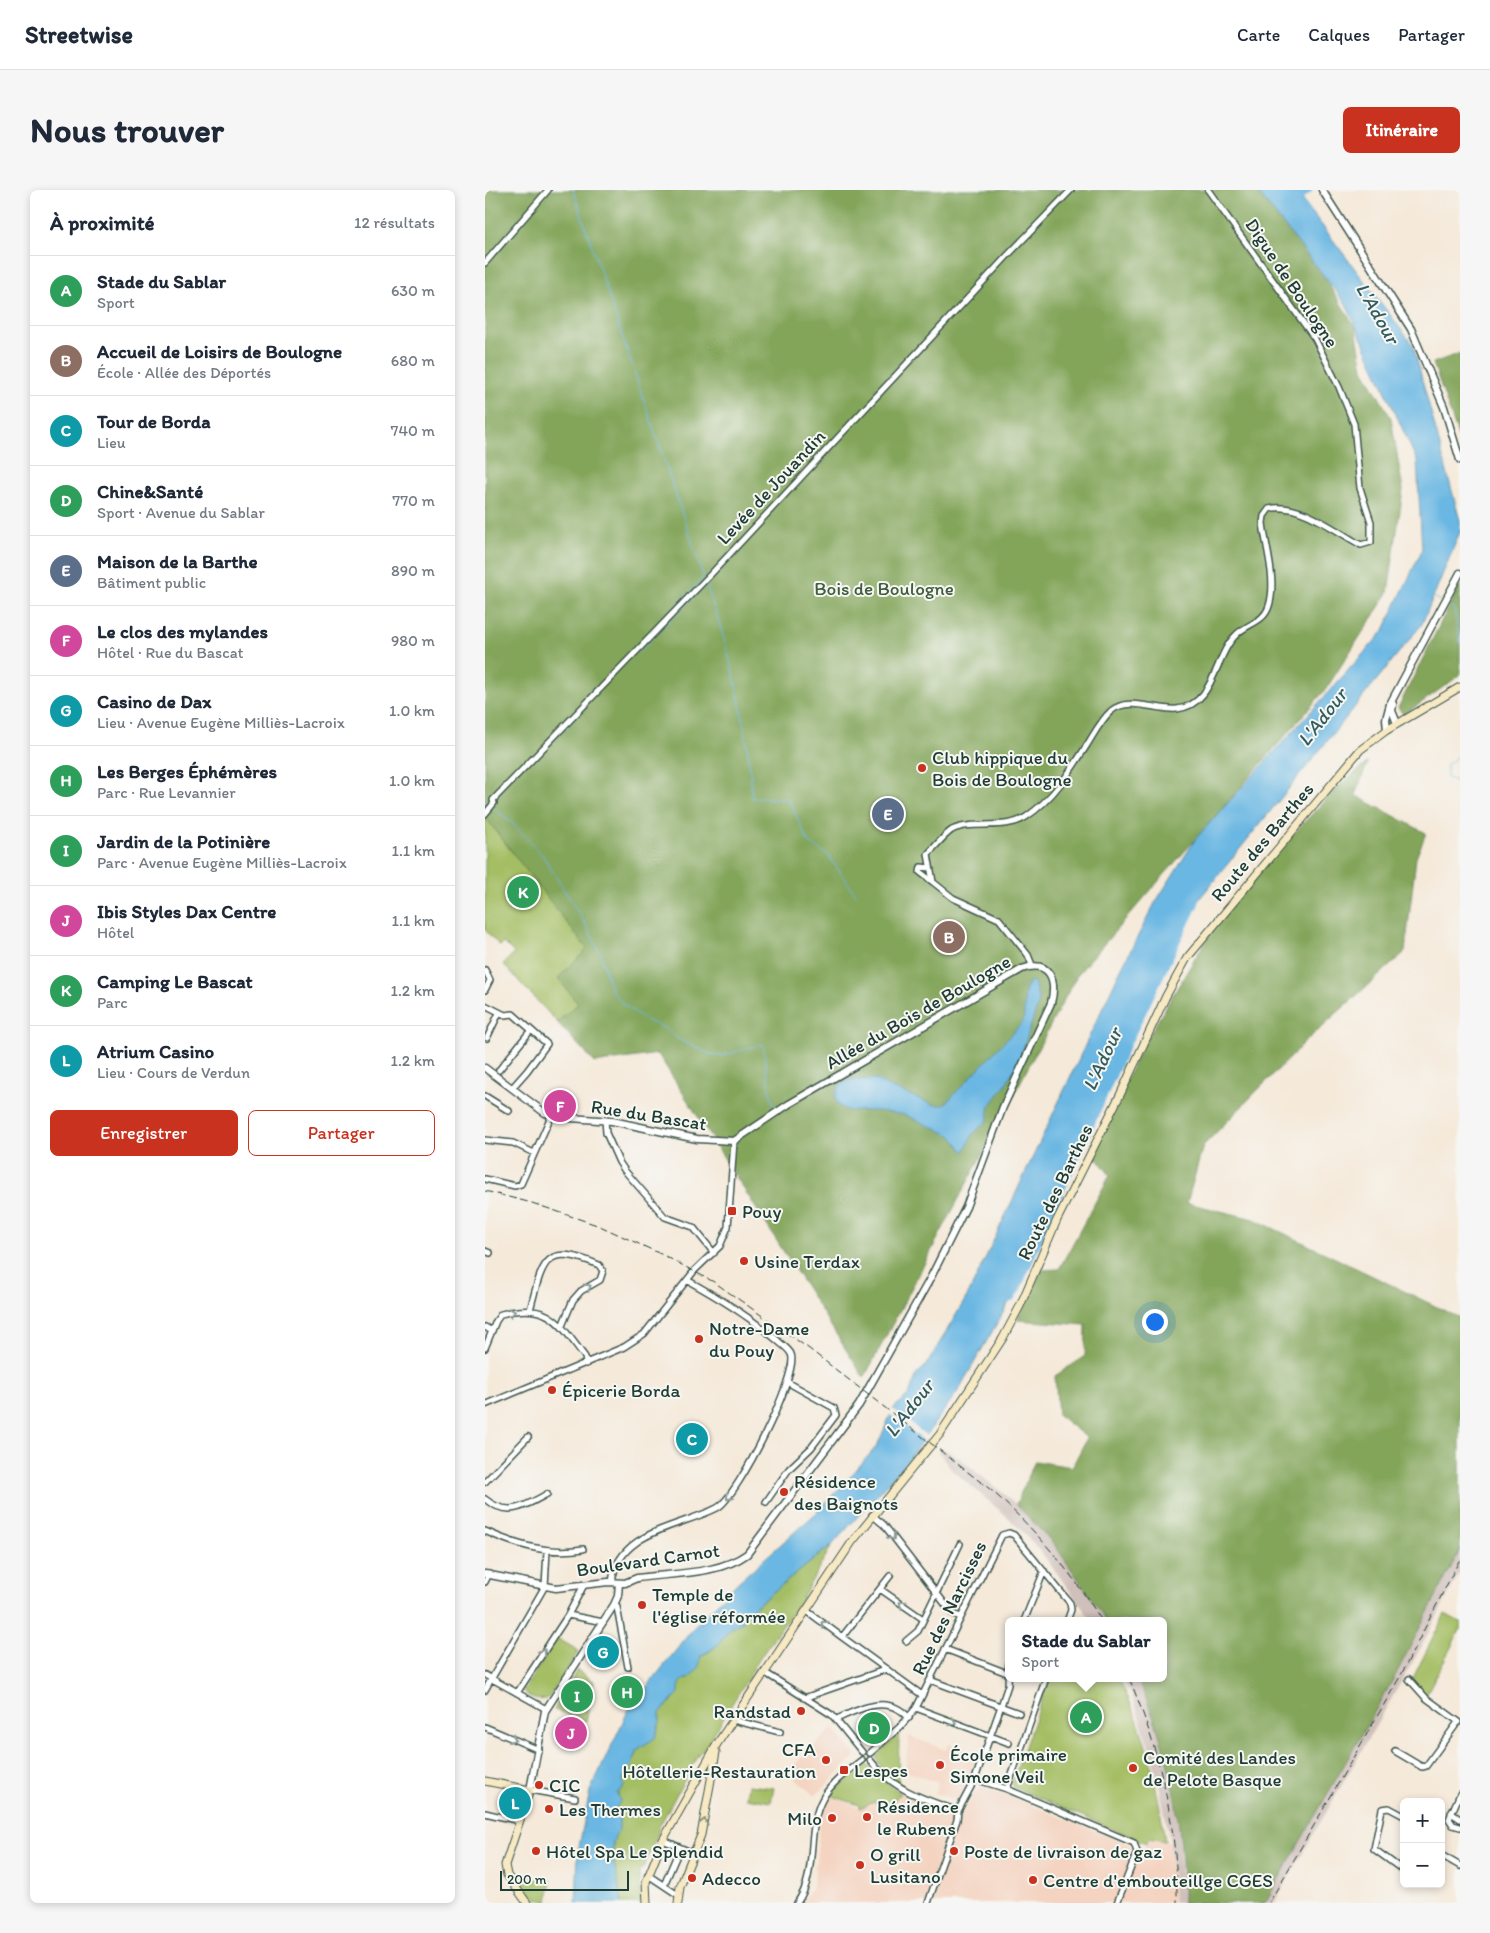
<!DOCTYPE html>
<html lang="fr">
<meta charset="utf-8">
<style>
:root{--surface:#fff;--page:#f6f6f7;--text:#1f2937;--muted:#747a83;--line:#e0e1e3;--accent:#c8321e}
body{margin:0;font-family:Itim,sans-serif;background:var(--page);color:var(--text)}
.controls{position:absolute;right:15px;bottom:15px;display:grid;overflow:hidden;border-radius:8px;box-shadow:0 2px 8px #0003}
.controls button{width:45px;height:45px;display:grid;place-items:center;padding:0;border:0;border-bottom:1px solid var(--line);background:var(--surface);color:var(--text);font:25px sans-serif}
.scale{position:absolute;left:15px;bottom:12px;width:129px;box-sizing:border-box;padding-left:5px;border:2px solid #1f3d34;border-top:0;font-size:14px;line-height:18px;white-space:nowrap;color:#1f3d34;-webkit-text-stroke:4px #f6f6f2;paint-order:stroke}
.you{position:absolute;left:669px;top:1131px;width:18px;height:18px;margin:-12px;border:4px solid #fff;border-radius:50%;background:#1a73e8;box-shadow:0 0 0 8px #1a73e833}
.badge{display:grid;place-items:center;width:32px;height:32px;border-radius:50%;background:var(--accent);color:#fff;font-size:16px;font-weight:700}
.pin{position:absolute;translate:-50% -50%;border:2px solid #fff;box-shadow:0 1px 5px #0006}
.popup{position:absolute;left:520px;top:1427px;width:162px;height:65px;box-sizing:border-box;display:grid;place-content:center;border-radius:8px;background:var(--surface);filter:drop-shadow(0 1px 4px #0005);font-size:16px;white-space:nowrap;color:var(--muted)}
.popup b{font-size:19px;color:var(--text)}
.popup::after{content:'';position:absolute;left:50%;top:100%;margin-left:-10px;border:10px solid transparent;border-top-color:var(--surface)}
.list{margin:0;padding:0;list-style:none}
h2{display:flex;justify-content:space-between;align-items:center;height:65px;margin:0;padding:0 20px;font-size:21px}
h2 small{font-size:16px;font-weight:400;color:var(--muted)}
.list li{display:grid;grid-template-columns:32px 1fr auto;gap:15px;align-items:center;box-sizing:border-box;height:70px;padding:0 20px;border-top:1px solid var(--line)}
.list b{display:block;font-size:19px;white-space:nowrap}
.list p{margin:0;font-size:16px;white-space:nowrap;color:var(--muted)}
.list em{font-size:16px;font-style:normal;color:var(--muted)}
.actions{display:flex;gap:10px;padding:15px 20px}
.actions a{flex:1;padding:11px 0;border:1px solid var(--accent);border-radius:8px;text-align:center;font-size:18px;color:var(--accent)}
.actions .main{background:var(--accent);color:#fff}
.map{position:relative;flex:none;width:975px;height:1713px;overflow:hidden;border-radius:8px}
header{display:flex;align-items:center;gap:30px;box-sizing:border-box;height:70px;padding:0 25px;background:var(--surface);border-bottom:1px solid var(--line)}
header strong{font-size:24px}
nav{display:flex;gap:28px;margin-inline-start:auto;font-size:18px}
.intro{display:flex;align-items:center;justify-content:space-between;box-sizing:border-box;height:120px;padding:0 30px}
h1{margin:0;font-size:35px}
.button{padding:12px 22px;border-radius:8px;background:var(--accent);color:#fff;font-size:18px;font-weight:700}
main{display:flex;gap:30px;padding:0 30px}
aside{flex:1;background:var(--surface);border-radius:8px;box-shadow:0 2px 8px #0003}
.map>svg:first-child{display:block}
</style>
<header>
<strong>Streetwise</strong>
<nav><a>Carte</a><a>Calques</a><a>Partager</a></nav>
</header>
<div class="intro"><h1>Nous trouver</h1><a class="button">Itinéraire</a></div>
<main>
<aside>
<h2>À proximité<small>12 résultats</small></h2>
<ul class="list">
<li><span class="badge" style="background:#2e9e5b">A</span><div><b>Stade du Sablar</b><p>Sport</p></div><em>630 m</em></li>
<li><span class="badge" style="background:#8d6e63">B</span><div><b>Accueil de Loisirs de Boulogne</b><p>École · Allée des Déportés</p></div><em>680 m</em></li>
<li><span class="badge" style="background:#0f9aa8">C</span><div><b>Tour de Borda</b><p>Lieu</p></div><em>740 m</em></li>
<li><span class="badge" style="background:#2e9e5b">D</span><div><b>Chine&amp;Santé</b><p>Sport · Avenue du Sablar</p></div><em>770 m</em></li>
<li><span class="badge" style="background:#5c6f8a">E</span><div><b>Maison de la Barthe</b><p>Bâtiment public</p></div><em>890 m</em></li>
<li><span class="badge" style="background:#d1479c">F</span><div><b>Le clos des mylandes</b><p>Hôtel · Rue du Bascat</p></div><em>980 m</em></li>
<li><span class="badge" style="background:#0f9aa8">G</span><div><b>Casino de Dax</b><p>Lieu · Avenue Eugène Milliès-Lacroix</p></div><em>1.0 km</em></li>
<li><span class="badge" style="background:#2e9e5b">H</span><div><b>Les Berges Éphémères</b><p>Parc · Rue Levannier</p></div><em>1.0 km</em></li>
<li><span class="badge" style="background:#2e9e5b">I</span><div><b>Jardin de la Potinière</b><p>Parc · Avenue Eugène Milliès-Lacroix</p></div><em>1.1 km</em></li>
<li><span class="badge" style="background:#d1479c">J</span><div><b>Ibis Styles Dax Centre</b><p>Hôtel</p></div><em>1.1 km</em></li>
<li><span class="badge" style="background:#2e9e5b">K</span><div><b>Camping Le Bascat</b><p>Parc</p></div><em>1.2 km</em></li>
<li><span class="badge" style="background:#0f9aa8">L</span><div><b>Atrium Casino</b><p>Lieu · Cours de Verdun</p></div><em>1.2 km</em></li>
</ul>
<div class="actions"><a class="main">Enregistrer</a><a>Partager</a></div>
</aside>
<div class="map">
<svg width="975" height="1713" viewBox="0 0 975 1713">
<rect width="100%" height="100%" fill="#f6f6f2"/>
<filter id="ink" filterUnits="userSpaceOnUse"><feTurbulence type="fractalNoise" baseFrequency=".02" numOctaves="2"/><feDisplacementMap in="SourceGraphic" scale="10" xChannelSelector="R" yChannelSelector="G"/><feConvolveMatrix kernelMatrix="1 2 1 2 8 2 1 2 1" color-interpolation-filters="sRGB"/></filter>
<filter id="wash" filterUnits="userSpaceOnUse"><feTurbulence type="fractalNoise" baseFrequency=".0096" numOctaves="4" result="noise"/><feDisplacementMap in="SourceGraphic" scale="20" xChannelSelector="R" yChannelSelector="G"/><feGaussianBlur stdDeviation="1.12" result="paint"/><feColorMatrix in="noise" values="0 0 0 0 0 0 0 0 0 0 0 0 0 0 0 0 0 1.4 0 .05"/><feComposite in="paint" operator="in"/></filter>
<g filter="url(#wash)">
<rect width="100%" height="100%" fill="#f5e9d9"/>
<path fill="#f4d3c0" d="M348,1538L371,1566L330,1606L308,1587L311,1573Z
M424,1546L461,1560L464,1554L493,1565L474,1611L450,1603L453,1593L420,1581Z
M499,1596L643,1654L647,1662L655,1667L664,1648L685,1652L689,1713H317L328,1696L336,1625L345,1605L375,1618L389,1612H406L415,1603L438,1614L476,1626L489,1603Z"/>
<path fill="#d0c0bc" d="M457,1258L474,1268L531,1314L569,1354L622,1431H607L554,1359L525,1329L467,1280L454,1262Z
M975,1360V1382L935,1459L789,1713H780L909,1488Z
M638,1488H652L673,1539L686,1589L694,1643L698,1713H689L685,1652L674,1594L663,1554L648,1508Z"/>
<path fill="#a4be64" stroke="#627e4c" d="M7,619L109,753L93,814L72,832L18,774L29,763L19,753L15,756L0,740V627Z
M347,1355L315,1412L277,1465L231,1540L218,1560L214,1563L174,1637L173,1644L158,1679H154L155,1713H137L128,1669V1652L134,1629L129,1620L138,1588L145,1580L153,1559L172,1543L175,1523L188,1510L195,1491L212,1480L216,1466L226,1461L245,1439L260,1428L263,1422Z
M960,1424L975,1432V1440L941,1505L927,1490Z
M72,1448L94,1461L64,1507C55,1513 44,1508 38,1501Z
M92,1480L109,1492L101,1531L69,1520Z
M564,1488H633C661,1538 672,1595 680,1651L664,1648L661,1653L528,1597L527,1593Z
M144,1489L153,1495L139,1516L130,1510Z
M414,1543L413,1593C404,1586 392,1578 391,1565Z
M379,1575L384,1576L415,1603L404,1617L389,1612L375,1618L374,1615L345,1605Z
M263,1595L289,1598L286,1612L261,1608Z
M28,1681L66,1691L63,1712L43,1706Z"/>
<path fill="#83a55a" stroke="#517147" d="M0,0H785L871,138L878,179L906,228L918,300L903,403L841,499L592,785L379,1188L173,864L110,873L72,832L93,814L73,788L102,759L0,627Z
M975,163V251L948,173Z
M975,394V485L919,525L913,518Z
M883,572L870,605L941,643L931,668L920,762L822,850L718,956L702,1013L769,1029L975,1128V1360L909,1488L780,1713H698C699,1637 685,1557 652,1488H678V1431H622L569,1354L531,1314L550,1271L587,1277L602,1248L573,1225L570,1186L600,1166L601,1135L532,1130L556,1080L574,1079L625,985L608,963L655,860L739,720L847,602Z"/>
<path fill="#6ab7e3" stroke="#447a8c" d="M771,0H810L928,155L975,331V342L937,434L707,718L638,861L531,1100L473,1201L421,1273L347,1355L263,1422L257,1432L245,1439L233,1455L216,1466C215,1471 215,1476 211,1481C202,1493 194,1485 194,1503L175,1523V1531L170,1548L153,1559L145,1580L138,1588L139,1597L132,1603L135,1611L130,1620L134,1622V1637L128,1652V1669L137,1713H91L93,1662L105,1601L143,1521L211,1435L252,1393L329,1325L363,1289L392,1256L408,1219L424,1204L432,1184L441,1176L484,1103L635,781L670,713L712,647L898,442L937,360L932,271L861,114Z
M545,791L549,792L554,811L536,865L521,894L505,916L502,931L488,944L479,962L467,946L420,925L393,921H364L354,916L350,908L353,897L364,890L390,889L402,896L449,915H459L538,832C541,819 536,802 545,791Z"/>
<path fill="#f5e9d9" d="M406,1218L443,1247L440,1251L404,1224Z"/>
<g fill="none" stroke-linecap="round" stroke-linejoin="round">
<path stroke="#6ab7e3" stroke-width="1" d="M88,0L219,388
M220,392C246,462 263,534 267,608L304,609L323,652L343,665L371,705
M948,407L958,412
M961,414L969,418L975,453
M154,462L221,394
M84,528L218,388
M69,551L94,524
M975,564L962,575V588L975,592
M0,611L4,614
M8,617L28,634L58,666L102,737L115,763L126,800L139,815L162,831L180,838L193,849L222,863L235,866L278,854L284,898L289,916"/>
<path stroke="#6ab7e3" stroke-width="8" d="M808,11L823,0
M526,1108L531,1100L638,861L710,713"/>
</g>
</g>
<g filter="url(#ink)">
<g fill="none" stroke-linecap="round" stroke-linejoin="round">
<defs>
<path id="minor" d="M0,73L63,0
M0,624L9,613L8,610L226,384L523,65L586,0
M445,678L436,677L435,682L448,692
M547,775L543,765L514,729L468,708L448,692L443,664C450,657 459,645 467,640C486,630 520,641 541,627C568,609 585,582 602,555C609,544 616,530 626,521C644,506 672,521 692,519C730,515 729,466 751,445C762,433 779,433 784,416C792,390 781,359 778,333L779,326L784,319C812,311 851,341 876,355L886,352V332L875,298L869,234L854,197L830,149L723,0
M0,780L5,790L0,800
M0,815L20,825L28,824L62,854L42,881L27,898
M2,848L14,823
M14,880L46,840
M0,906L24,921
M120,930L121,943L134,972L140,981L180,1027L208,1037L229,1063
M0,950L28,953L49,963
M0,989L30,996L36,994L66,926
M0,1061L5,1063
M45,1120C58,1071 59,1052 114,1075L118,1081L115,1090L96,1101L88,1110L77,1136
M0,1137L7,1141
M0,1158L11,1131L16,1124C65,1111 74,1133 100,1167L101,1174
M0,1215L139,1157L159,1144L210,1080L235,1056L243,1037L249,951
M0,1292L43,1247
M0,1309C23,1328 40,1316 62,1304
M281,1312L304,1279L326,1258L351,1225L349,1218L302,1192
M387,1325L399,1335L467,1423L475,1427
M0,1341C31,1355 64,1365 98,1359
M0,1392L4,1384
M127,1392C133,1341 195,1337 232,1318C252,1308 315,1183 306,1164C303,1158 297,1155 293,1151C264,1126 234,1108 202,1090
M395,1399L438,1429
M129,1415L132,1417L143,1477
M322,1421L357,1447L405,1386
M83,1425L118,1432
M539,1431L559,1381
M357,1447L437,1505
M421,1451L433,1441L475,1354
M460,1459L522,1483
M279,1482L347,1525L377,1562
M0,1485L61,1519
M924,1489L941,1508L974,1532
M445,1490L534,1523
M0,1500L60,1396L62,1361
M32,1503L83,1425L99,1395
M319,1508L402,1479
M431,1518L524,1553
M352,1529C375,1518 404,1504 424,1528
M248,1530L295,1542
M0,1537L54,1560
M910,1561L937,1577L941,1576L973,1532
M385,1563L416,1536L431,1518L517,1345L524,1343L529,1345L585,1413L586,1420L582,1431
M385,1570C408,1600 438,1609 473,1621
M490,1589L522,1599L649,1653L652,1662L632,1713
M522,1599L561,1488
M45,1600L90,1608
M975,1604L964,1629L968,1635L975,1637
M473,1621L490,1589L516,1516L523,1495L524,1472
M0,1623L34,1631
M966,1623L975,1629
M919,1626L904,1618L897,1619L889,1659L919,1681
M178,1650L210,1664
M956,1665L975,1676
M163,1685L193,1705
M179,1695L195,1658
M312,1713C334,1682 320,1640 338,1608C347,1592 363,1581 377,1570
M443,1713L472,1630L473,1621"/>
<path id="tertiary" d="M837,0L926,139L959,217L975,270
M908,514L907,521L912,533
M902,540L901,529L905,514L975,383
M0,878L60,923L72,927L127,931L212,949L249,951L304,914L537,779C565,769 572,790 566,813L518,917L481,1017L445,1089L374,1215L262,1364C233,1385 187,1383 152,1388L140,1393L123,1392L71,1398L0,1384
M45,1600L60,1521L129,1415L133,1406L134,1393"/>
<path id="secondary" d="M0,1591L45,1600L20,1675L22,1685L42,1713
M162,1713L161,1692L178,1650L232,1554L367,1352L455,1244L518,1148L535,1116L572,1030L636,903L681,806L702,768L875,560L902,540L975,497
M193,1713L195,1697L216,1645L231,1562"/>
</defs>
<use href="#minor" stroke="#3f574d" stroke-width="8"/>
<use href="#tertiary" stroke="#3f574d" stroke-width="9"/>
<use href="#secondary" stroke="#3f574d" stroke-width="9"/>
<use href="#minor" stroke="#fff" stroke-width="5"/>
<use href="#tertiary" stroke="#fff" stroke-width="6"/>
<use href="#secondary" stroke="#f7e9c3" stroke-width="7"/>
<path stroke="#1f3d34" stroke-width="1" stroke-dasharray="8 4" stroke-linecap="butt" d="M0,1001L47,1013L115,1036L180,1066L229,1092L323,1158L506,1300C550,1339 586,1381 617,1431
M644,1488C674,1558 693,1637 692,1713
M784,1713L916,1485L975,1369"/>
</g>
<defs><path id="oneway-chevron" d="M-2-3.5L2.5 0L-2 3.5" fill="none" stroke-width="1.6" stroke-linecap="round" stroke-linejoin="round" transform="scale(1.25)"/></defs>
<g stroke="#8f9e9a">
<use href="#oneway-chevron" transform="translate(103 1097) rotate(-31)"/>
<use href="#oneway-chevron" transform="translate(27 1122) rotate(-12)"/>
<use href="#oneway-chevron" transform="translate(244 1307) rotate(132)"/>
<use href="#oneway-chevron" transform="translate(407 1347) rotate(54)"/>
<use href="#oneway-chevron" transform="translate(417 1414) rotate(-146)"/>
<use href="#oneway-chevron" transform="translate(339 1434) rotate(-143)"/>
<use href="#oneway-chevron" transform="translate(58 1462) rotate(-57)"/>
<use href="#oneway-chevron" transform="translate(468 1532) rotate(21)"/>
<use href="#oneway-chevron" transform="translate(28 1549) rotate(24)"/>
</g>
<use stroke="#8b937c" href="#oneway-chevron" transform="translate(219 1632) rotate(-76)"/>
</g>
<g fill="#c8321e" stroke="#f6f6f2" stroke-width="2">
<circle cx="437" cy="578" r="5"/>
<rect x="242" y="1016" width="10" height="10" rx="2.5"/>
<circle cx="259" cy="1071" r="5"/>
<circle cx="214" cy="1149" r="5"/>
<circle cx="67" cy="1200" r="5"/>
<circle cx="299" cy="1302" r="5"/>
<circle cx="157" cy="1415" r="5"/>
<circle cx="316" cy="1521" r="5"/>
<circle cx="341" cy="1570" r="5"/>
<circle cx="455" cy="1575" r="5"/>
<circle cx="648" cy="1578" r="5"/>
<rect x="354" y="1575" width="10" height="10" rx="2.5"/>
<circle cx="54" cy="1595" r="5"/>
<circle cx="64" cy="1619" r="5"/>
<circle cx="382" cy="1627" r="5"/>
<circle cx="347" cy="1628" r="5"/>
<circle cx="51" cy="1661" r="5"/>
<circle cx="469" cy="1661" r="5"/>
<circle cx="375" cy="1675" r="5"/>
<circle cx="207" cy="1688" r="5"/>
<circle cx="548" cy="1690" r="5"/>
</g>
<g text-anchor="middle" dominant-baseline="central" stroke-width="4" stroke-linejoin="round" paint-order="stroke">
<g font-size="19" fill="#1f3d34" stroke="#f6f6f2">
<text transform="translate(807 93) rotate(56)">Digue de Boulogne</text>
<text transform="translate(286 297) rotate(-47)">Levée de Jouandin</text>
<text transform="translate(777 652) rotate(-50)">Route des Barthes</text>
<text transform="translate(433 822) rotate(-30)">Allée du Bois de Boulogne</text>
<text transform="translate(164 925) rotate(9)">Rue du Bascat</text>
<text transform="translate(570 1002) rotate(-64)">Route des Barthes</text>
<text transform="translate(163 1370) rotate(-8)">Boulevard Carnot</text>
<text transform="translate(464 1418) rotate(-64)">Rue des Narcisses</text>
</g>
<g font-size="19" fill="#405d40" stroke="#f6f6f2">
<text x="399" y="398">Bois de Boulogne</text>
</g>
<g font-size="19" fill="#1f3d34" stroke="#f6f6f2" text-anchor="start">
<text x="447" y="567">Club hippique du<tspan x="447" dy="22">Bois de Boulogne</tspan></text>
<text x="257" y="1021">Pouy</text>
<text x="269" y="1071">Usine Terdax</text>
<text x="224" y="1138">Notre-Dame<tspan x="224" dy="22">du Pouy</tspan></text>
<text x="77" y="1200">Épicerie Borda</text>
<text x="309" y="1291">Résidence<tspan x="309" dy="22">des Baignots</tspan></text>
<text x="167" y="1404">Temple de<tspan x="167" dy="22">l'église réformée</tspan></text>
<text x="306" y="1521" text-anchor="end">Randstad</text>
<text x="331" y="1559" text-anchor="end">CFA<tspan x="331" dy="22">Hôtellerie-Restauration</tspan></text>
<text x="465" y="1564">École primaire<tspan x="465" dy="22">Simone Veil</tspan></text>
<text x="658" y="1567">Comité des Landes<tspan x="658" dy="22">de Pelote Basque</tspan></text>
<text x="369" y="1580">Lespes</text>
<text x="64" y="1595">CIC</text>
<text x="392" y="1616">Résidence<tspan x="392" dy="22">le Rubens</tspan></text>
<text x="74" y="1619">Les Thermes</text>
<text x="337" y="1628" text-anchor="end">Milo</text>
<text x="61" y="1661">Hôtel Spa Le Splendid</text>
<text x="479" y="1661">Poste de livraison de gaz</text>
<text x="385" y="1664">O grill<tspan x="385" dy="22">Lusitano</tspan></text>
<text x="217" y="1688">Adecco</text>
<text x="558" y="1690">Centre d'embouteillge CGES</text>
</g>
<g font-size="20" font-style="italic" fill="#325c60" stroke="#f6f6f2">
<text transform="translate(893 123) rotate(60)">L'Adour</text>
<text transform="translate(837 527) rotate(-52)">L'Adour</text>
<text transform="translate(617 869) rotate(-65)">L'Adour</text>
<text transform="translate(424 1218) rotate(-52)">L'Adour</text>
</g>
</g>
</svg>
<div class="controls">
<button>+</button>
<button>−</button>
</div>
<div class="scale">200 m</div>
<div class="you"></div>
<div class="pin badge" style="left:601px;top:1527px;background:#2e9e5b">A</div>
<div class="popup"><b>Stade du Sablar</b>Sport</div>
<div class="pin badge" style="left:464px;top:747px;background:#8d6e63">B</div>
<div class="pin badge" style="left:207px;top:1249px;background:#0f9aa8">C</div>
<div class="pin badge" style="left:389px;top:1538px;background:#2e9e5b">D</div>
<div class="pin badge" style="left:403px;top:624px;background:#5c6f8a">E</div>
<div class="pin badge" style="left:75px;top:916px;background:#d1479c">F</div>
<div class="pin badge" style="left:118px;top:1462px;background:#0f9aa8">G</div>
<div class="pin badge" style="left:142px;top:1502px;background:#2e9e5b">H</div>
<div class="pin badge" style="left:92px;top:1506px;background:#2e9e5b">I</div>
<div class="pin badge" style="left:86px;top:1543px;background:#d1479c">J</div>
<div class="pin badge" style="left:38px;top:702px;background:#2e9e5b">K</div>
<div class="pin badge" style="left:30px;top:1613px;background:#0f9aa8">L</div>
</div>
</main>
